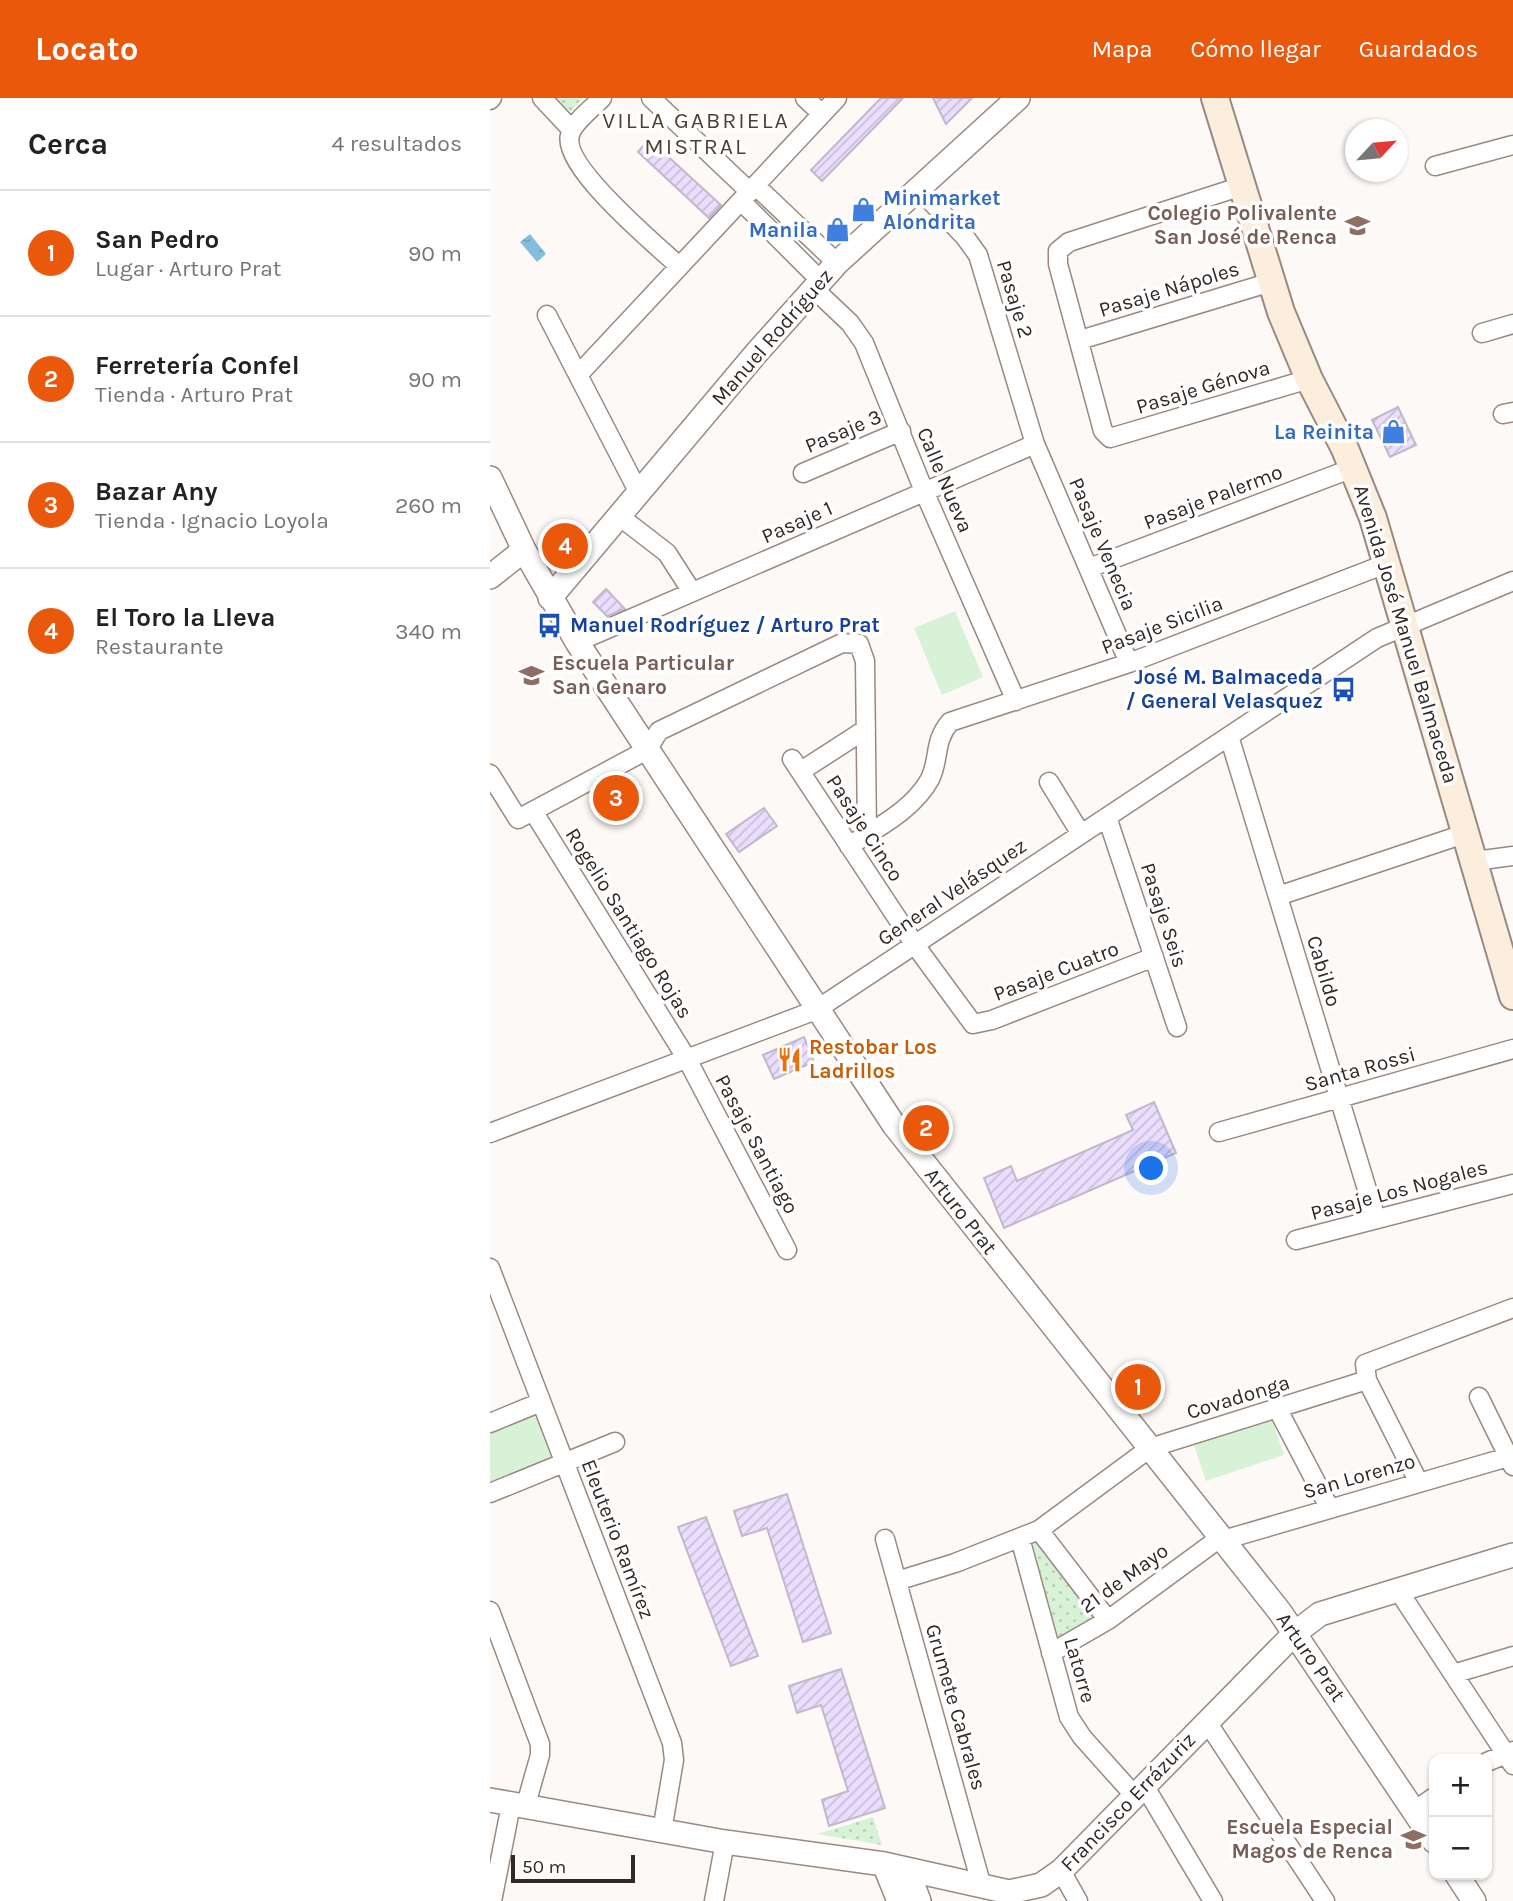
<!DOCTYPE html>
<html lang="es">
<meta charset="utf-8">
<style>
:root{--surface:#fff;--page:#f2f2f2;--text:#222;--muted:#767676;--line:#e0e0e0;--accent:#ea580c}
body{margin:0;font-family:Karla,sans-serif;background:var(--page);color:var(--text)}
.controls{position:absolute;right:21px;bottom:21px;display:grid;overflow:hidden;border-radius:14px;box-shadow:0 2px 5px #0004}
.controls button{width:63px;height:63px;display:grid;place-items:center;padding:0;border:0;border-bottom:2px solid var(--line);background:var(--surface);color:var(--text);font:35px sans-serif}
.compass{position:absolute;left:855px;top:21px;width:63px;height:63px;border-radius:50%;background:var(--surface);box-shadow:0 2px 5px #0004;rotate:64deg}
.scale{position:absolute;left:21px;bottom:18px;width:124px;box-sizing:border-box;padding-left:7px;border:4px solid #302926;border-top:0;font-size:19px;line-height:24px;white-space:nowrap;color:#302926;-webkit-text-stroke:5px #fff;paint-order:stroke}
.you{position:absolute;left:662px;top:1071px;width:24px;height:24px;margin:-18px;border:5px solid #fff;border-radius:50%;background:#1a73e8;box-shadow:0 0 0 10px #1a73e833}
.badge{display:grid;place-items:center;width:46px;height:46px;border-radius:50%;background:var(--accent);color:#fff;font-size:23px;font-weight:700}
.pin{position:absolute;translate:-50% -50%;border:4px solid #fff;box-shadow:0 2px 7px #0006}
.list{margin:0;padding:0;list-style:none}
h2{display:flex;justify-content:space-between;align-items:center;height:91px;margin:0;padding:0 28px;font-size:30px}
h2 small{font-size:23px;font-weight:400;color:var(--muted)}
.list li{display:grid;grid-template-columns:46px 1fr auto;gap:21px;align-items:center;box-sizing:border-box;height:126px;padding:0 28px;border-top:2px solid var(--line)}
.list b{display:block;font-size:26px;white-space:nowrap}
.list p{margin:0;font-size:23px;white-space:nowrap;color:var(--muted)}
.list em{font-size:23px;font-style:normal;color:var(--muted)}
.map{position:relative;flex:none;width:1023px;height:1803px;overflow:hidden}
header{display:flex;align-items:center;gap:42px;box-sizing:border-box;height:98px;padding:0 35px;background:var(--accent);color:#fff}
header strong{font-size:33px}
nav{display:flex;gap:38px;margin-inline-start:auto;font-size:24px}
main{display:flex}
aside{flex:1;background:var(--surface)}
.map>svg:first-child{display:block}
</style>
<header>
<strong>Locato</strong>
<nav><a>Mapa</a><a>Cómo llegar</a><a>Guardados</a></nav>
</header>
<main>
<aside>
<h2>Cerca<small>4 resultados</small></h2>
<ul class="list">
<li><span class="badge">1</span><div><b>San Pedro</b><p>Lugar · Arturo Prat</p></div><em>90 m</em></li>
<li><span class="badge">2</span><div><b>Ferretería Confel</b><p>Tienda · Arturo Prat</p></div><em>90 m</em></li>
<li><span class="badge">3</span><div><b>Bazar Any</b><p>Tienda · Ignacio Loyola</p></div><em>260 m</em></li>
<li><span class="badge">4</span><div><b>El Toro la Lleva</b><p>Restaurante</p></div><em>340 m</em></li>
</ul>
</aside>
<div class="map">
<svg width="1023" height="1803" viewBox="0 0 1023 1803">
<defs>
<pattern id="grass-dots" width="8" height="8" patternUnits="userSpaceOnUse" patternTransform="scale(1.75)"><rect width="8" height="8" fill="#d7f2d7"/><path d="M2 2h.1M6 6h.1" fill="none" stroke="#b9d0b8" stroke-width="1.8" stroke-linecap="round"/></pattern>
<pattern id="water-ripples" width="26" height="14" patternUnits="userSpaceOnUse" patternTransform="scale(1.75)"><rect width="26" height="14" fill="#84bede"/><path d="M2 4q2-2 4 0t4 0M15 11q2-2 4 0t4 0" fill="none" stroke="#72a3be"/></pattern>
<pattern id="building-hatch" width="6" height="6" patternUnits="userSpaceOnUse" patternTransform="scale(1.75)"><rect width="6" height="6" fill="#eaddfd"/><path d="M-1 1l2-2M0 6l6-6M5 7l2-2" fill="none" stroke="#c9bed9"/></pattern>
</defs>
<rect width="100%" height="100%" fill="#fdf9f7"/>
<path fill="url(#grass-dots)" d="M66,0H93L80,14Z
M548,1442L608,1520L565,1543L539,1445Z
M383,1719L392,1747L327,1736Z"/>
<path fill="#d7f2d7" d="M465,513L493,579L452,597L424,530Z
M47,1317L64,1361L0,1385V1335Z
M781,1319L794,1357L716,1383L703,1344Z"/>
<path fill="url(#water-ripples)" d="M40,136L56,156L47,164L30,144Z"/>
<path fill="url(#building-hatch)" stroke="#bfb9c9" stroke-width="2" d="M391,0H413L332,83L321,72Z
M443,0H482L456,26Z
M159,41L231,107L219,120L148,54Z
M374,102L383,111L373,122L363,114Z
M908,309L926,347L900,359L882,322Z
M81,433L88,444L77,458L67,460L59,446Z
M116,491L135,511L117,518L103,504Z
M139,678L151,699L112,721L101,700Z
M274,710L287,728L249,754L236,736Z
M314,939L324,964L284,981L273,957Z
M664,1004L686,1055L514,1130L494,1080L521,1068L527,1083L643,1032L636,1017Z
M438,1017L447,1038L435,1044L425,1022Z
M652,1277L659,1294L645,1301L637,1284Z
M297,1396L341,1535L313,1544L277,1430L252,1438L244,1413Z
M216,1419L268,1558L241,1568L188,1429Z
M351,1571L395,1710L339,1728L332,1702L358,1693L331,1607L307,1615L299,1588Z"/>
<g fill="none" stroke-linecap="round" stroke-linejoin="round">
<defs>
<path id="minor" d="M52,0L82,32
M112,0C103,10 83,24 80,37C71,68 166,147 189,168
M161,0L260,94
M315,0L332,16
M0,2L2,0
M945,68L1023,47
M265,87L347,165
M752,88L579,144L568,153V166L613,333L620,340L819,281
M427,89L475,139L488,157L545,346L639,565
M251,103L331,183
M324,191L360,225L374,245L434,393L526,603
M57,217L149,395
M992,235L1023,226
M590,242L781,184
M88,277L347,0
M1013,316L1023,314
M313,375L411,333
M129,418L177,455L202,494
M599,470L863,370
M87,544L545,346
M739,638L886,1121
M302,661L425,847L483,926L502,922L664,859
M311,673L376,631
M0,676L28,721L157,652L169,633L352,545L369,546L375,563L377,736
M559,684L591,736
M43,713L197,961L297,1152
M617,719L687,929
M359,748C388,729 423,712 440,681C450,661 443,644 460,624L639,565L898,465
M985,763L1023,758
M788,798L977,735
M729,1034L1023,951
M0,1035L326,912L887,540L1023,483
M806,1142L1023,1086
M0,1170L182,1645L184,1662L172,1733
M989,1299L1023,1368
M787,1310L840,1411
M0,1325L51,1304
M929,1385L877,1282L875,1266L1023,1210
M0,1395L125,1344
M549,1432L618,1522
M530,1440L579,1619L592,1639L644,1697
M395,1441L492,1789
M407,1483L465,1465L549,1432L660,1350L877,1282
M908,1492L1023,1667
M0,1513L50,1646V1657L35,1710
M561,1555L618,1522L723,1445L1018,1359
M963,1576L1023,1558
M717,1624L835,1803
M997,1664L1023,1653
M654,1687L723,1803
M924,1713L944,1699
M571,1773L588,1803
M2,1803L21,1707
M224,1803L235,1744"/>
<path id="tertiary" d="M0,380L34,452L87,544L404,1027L790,1514L944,1743
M0,479L34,452
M60,500L269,252L347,165L528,0
M0,1702L235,1744L394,1766L519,1794L551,1787L571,1773L805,1535L830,1516L1023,1457
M394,1766L409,1803
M417,1771L429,1803
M967,1777L984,1803"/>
<path id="secondary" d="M725,0L791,214L819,281L855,351L883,420L1023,898"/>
</defs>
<use href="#minor" stroke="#9a8981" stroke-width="21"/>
<use href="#tertiary" stroke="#9a8981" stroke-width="26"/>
<use href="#secondary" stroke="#9a8981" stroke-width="30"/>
<use href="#minor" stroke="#fff" stroke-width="18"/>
<use href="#tertiary" stroke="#fff" stroke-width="23"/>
<use href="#secondary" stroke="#fceedd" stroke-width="26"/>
</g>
<defs>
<symbol id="shop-bare" viewBox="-9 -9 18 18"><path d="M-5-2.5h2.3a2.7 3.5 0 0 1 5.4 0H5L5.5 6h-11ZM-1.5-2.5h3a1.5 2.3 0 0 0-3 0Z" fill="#3f7fe0" stroke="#fff" stroke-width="2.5" paint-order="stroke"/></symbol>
<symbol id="school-bare" viewBox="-9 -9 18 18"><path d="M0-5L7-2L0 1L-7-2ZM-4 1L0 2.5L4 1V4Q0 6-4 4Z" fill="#8d6e63" stroke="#fff" stroke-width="2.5" paint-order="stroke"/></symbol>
<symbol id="bus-bare" viewBox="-9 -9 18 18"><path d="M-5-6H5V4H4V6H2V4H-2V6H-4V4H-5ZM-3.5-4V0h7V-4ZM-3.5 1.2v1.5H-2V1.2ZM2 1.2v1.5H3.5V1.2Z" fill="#1a4fb4" stroke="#fff" stroke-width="2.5" paint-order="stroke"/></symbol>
<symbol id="restaurant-bare" viewBox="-9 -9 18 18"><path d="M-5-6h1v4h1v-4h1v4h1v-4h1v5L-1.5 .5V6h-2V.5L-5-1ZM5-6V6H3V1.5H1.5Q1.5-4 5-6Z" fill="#e8710a" stroke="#fff" stroke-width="2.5" paint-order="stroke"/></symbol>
</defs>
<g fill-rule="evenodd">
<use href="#shop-bare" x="356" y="94" width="35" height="35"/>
<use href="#school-bare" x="850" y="110" width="35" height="35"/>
<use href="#shop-bare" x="330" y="114" width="35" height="35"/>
<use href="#shop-bare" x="886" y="316" width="35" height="35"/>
<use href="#bus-bare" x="42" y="510" width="35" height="35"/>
<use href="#school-bare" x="24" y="560" width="35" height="35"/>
<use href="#bus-bare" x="836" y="574" width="35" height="35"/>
<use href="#restaurant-bare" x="282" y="944" width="35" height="35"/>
<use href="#school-bare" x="906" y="1724" width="35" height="35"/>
</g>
<g text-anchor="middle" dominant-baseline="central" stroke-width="7" stroke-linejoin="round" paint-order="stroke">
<g font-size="21" font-weight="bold" fill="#366cbe" stroke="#fff" text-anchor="end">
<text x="393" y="100" text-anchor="start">Minimarket<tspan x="393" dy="24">Alondrita</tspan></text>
<text x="328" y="132">Manila</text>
<text x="884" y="334">La Reinita</text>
</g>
<g font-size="21" font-weight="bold" fill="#785e54" stroke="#fff" text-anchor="end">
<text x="847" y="115">Colegio Polivalente<tspan x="847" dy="24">San José de Renca</tspan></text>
<text x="62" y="565" text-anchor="start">Escuela Particular<tspan x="62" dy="24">San Genaro</tspan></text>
<text x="903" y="1729">Escuela Especial<tspan x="903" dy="24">Magos de Renca</tspan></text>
</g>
<g font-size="21" fill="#302926" stroke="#fff">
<text transform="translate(679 191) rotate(-17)">Pasaje Nápoles</text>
<text transform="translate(525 201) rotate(73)">Pasaje 2</text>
<text transform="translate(282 239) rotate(-49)">Manuel Rodríguez</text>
<text transform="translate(713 289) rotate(-17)">Pasaje Génova</text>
<text transform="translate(353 333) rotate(-23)">Pasaje 3</text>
<text transform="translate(455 382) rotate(67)">Calle Nueva</text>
<text transform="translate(723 399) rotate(-21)">Pasaje Palermo</text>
<text transform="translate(307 424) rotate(-24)">Pasaje 1</text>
<text transform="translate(613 446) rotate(67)">Pasaje Venecia</text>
<text transform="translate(672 527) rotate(-21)">Pasaje Sicilia</text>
<text transform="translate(916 536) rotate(73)">Avenida José Manuel Balmaceda</text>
<text transform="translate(375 730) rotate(57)">Pasaje Cinco</text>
<text transform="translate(462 794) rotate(-34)">General Velásquez</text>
<text transform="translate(674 817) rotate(72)">Pasaje Seis</text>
<text transform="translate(139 825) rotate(58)">Rogelio Santiago Rojas</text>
<text transform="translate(566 873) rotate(-21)">Pasaje Cuatro</text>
<text transform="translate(834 873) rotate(73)">Cabildo</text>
<text transform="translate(870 971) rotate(-16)">Santa Rossi</text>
<text transform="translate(267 1046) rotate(62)">Pasaje Santiago</text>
<text transform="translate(909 1092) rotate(-15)">Pasaje Los Nogales</text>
<text transform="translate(471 1113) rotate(52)">Arturo Prat</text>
<text transform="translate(748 1299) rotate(-17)">Covadonga</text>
<text transform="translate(869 1378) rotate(-16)">San Lorenzo</text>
<text transform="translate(128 1441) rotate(69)">Eleuterio Ramírez</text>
<text transform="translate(634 1480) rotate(-36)">21 de Mayo</text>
<text transform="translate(821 1559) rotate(55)">Arturo Prat</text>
<text transform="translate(590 1572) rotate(74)">Latorre</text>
<text transform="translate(466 1609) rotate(74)">Grumete Cabrales</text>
<text transform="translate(638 1704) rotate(-46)">Francisco Errázuriz</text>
</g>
<g font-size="21" font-weight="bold" fill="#164399" stroke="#fff" text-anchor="start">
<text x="80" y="527">Manuel Rodríguez / Arturo Prat</text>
<text x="833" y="579" text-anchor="end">José M. Balmaceda<tspan x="833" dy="24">/ General Velasquez</tspan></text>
</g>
<g font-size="21" font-weight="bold" fill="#c56008" stroke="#fff" text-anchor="start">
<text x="319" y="949">Restobar Los<tspan x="319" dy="24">Ladrillos</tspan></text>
</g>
<g font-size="23" letter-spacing="2" fill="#4e3f38" stroke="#fff">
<text x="206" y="22">VILLA GABRIELA<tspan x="206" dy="26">MISTRAL</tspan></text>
</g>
</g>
</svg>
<div class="controls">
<button>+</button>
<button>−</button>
</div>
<svg class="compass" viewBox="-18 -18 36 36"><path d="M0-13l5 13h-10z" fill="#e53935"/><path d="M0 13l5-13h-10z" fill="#767676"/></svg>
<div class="scale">50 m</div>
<div class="you"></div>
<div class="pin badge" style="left:648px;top:1289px">1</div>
<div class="pin badge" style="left:436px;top:1030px">2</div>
<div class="pin badge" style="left:126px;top:700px">3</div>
<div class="pin badge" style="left:75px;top:448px">4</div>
</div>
</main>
